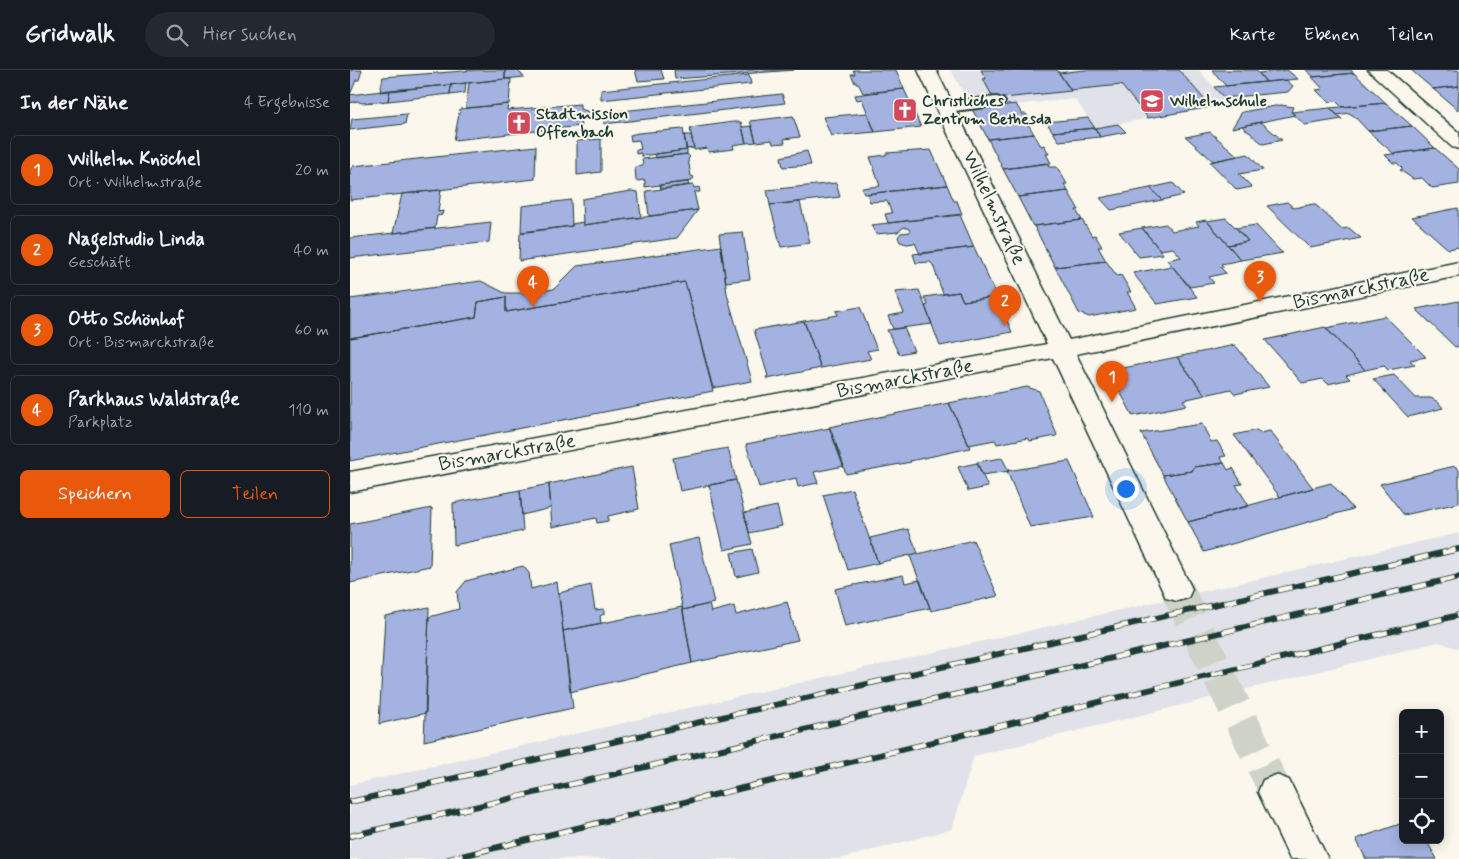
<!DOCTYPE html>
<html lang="de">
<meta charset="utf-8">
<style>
:root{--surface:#171b24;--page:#242831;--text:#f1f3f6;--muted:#9ea1a6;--line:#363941;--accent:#ea580c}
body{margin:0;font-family:Mynerve,sans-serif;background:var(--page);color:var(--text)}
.controls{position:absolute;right:15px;bottom:15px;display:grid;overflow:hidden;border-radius:8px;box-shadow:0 2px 12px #0003}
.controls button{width:45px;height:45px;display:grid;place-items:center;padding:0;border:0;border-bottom:1px solid var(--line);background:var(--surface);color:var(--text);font:25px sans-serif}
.you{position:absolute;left:775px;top:418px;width:18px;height:18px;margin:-12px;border:4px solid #fff;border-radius:50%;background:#1a73e8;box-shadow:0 0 0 8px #1a73e833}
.badge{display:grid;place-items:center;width:32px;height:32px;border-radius:50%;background:var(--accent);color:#fff;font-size:16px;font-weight:700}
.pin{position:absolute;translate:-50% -41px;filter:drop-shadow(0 1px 2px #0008)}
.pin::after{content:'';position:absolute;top:26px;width:18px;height:15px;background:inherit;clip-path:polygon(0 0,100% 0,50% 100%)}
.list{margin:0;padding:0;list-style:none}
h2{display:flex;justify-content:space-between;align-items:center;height:65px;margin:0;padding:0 20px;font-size:21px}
h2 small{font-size:16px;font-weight:400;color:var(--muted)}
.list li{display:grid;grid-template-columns:32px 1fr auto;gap:15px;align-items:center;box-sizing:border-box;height:70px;margin:0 10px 10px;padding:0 10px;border:1px solid var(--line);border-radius:8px}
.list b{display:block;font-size:19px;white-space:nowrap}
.list p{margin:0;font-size:16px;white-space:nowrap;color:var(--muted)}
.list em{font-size:16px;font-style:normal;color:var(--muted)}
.actions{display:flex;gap:10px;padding:15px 20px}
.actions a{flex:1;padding:11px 0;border:1px solid var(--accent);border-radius:8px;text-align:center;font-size:18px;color:var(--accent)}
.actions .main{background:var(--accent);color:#fff}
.icon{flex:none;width:28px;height:28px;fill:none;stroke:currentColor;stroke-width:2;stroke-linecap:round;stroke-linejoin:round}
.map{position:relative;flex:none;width:1109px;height:789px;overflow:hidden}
header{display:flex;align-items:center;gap:30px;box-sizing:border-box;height:70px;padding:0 25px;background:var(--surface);border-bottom:1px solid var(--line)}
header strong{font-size:24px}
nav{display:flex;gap:28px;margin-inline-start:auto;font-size:18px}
.search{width:350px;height:45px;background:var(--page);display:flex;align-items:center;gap:12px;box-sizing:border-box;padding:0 18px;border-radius:28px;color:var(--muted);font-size:19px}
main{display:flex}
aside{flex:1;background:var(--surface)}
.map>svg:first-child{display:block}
</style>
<header>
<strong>Gridwalk</strong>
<div class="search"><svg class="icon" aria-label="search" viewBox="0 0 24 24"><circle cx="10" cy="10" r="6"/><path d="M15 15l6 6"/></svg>Hier suchen</div>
<nav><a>Karte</a><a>Ebenen</a><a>Teilen</a></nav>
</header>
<main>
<aside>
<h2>In der Nähe<small>4 Ergebnisse</small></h2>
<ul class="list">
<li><span class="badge">1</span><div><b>Wilhelm Knöchel</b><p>Ort · Wilhelmstraße</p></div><em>20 m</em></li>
<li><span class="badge">2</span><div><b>Nagelstudio Linda</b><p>Geschäft</p></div><em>40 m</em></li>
<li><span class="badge">3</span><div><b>Otto Schönhof</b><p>Ort · Bismarckstraße</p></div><em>60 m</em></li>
<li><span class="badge">4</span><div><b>Parkhaus Waldstraße</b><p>Parkplatz</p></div><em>110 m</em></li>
</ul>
<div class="actions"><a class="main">Speichern</a><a>Teilen</a></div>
</aside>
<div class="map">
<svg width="1109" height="789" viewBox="0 0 1109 789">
<rect width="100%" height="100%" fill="#fbf7ec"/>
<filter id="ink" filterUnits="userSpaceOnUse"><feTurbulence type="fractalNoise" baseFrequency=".02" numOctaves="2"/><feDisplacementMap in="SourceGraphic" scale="10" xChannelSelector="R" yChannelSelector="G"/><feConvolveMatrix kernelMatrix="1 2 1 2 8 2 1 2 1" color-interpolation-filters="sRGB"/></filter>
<g filter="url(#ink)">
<path fill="#e1e2e9" d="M601,0H849L879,34L745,58L725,29L622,39Z
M1109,463V579L1089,572L624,686L602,759L490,789H0V715Z"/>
<path fill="#a4b2e1" stroke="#1f3d34" d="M0,0H12L9,10H6L0,25Z
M127,0H155V9L30,22L33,7Z
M155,0H167L174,7L155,9Z
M285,0H311L314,9L288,11Z
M324,0H444L325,9Z
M503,0H546L554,19L513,23L508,13H505L501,4H505Z
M631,0H707L721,21L644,29L633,9H636Z
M734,0H829L861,37L798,48L771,15L721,20L709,3Z
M862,0H906L916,12L876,16Z
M937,0L948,9L916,12L909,3Z
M956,0H1001L1004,3L964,7Z
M1061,0H1109V16L1083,19Z
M1004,3L1036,33L992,37L986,31L979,32L972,26L966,20L973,19L962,7Z
M399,5L401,14L251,30V20Z
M155,9H161L159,34L116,38L119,13Z
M936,10L943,16L938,22L874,28L864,17Z
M116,13L115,23L100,25L101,15Z
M101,15L100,24L38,31L40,20Z
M1109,16L1108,40L1083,19Z
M554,19L571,57L525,62L512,29L507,30L505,25Z
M40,20L38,31L12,33L7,31L0,33V25Z
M432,24L435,33L254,54L253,43Z
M1036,33L1062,56L1018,61L1004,46L999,43L987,45L980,38Z
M158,34L157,40L230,34V39L237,41L238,44L230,51L231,56L104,70L110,39Z
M666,34L672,44H676L681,52H677L684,64L638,69L622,39Z
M931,35L943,37L941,42L945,45L882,58L892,42Z
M980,38L992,49L955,55L941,42Z
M517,43L525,62L481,66L473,47Z
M57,44L55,54L0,60L2,49Z
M443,46L450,67L434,69L435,73L423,74L422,70L406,72L400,51Z
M738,48L745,58L703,62L696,52Z
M383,52H391L396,73L383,75L384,79L358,82L357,78L344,80L340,58Z
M911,52L932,70L913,74L892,56Z
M768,54L776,62L750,67L745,58Z
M402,56L406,72L396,73L392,57Z
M1062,56L1085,78L1044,84L1018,61Z
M745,58L750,67L709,71L703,62Z
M333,59L337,80L291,86V83L286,84V80L291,79L289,70L281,71L280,65L288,63Z
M860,62L888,86L863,91L836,67Z
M684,64L691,76L694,75L699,84H696L701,93L653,99L638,69Z
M334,65H341L344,78L336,79Z
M251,69V102L227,105V71Z
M186,76L185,109L0,130V100L3,96Z
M1085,78L1109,99V114L1082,118L1072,108L1063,109L1050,100L1053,99L1047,93H1043L1035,85Z
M337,80V84L306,88L305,84Z
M581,80L597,115L514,124L512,118L530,116L520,87L536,85V83Z
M457,81L461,95L433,97L431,87Z
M337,84L340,87L338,89L341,106L344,107L342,111L295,117V110L286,111L285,97L293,96L292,89Z
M898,84L913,100L889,104L902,117L887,120L860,92Z
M697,93L699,97H707L717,114H714L718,121L668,127L653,99Z
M338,112L339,115L311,119L310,115Z
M486,113L490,127L420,135L417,120Z
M823,113L834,125L812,130L800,118Z
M343,115L344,118L349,117L350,122H344L348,140L299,146L296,121Z
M597,115L604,131H607L612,144L538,153L535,144L542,143L537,131L520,132L517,124Z
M800,118L812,130L761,140L750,128Z
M91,120L88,142L93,141L92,145L87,146L85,158L43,163L52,124Z
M281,121L288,122L291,147L233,155L232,129Z
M718,121L729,140H726L732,150L683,156L668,127Z
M221,130L222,156L171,162L172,136Z
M450,132L460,173L431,177L420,135Z
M937,132L944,138L963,134L967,136L991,159L999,158L1011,168L960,178L917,136Z
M1108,138L1109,177L1098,179L1062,147Z
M348,140L327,168L169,191L170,163L222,156V154L233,152V155Z
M610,145L624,177L570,184L565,173L557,174L550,172L548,167L551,163L560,162L559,159L554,157L548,162L526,164L521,155Z
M876,148L886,158L898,171L878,175L857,151Z
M732,150L742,166L745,165L752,177H748L756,191L705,197L684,156Z
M856,150L891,190L871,194L874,197H870L876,203L859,207L864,213L840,217L817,190L831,187L823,178L810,180L792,158L816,154L822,161L849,156L846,152Z
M141,152L139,172L0,188V168Z
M906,155L930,181L933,183L891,190L878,175L898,171L886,158Z
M792,158L810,180L813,184L789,187L769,162Z
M393,162L400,209L376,212L369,164Z
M371,176L377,224L402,311L363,318L335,212L156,242V227L128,232L126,247L0,268V229L131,211L155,223H178L204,219L227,196Z
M624,177L647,227L613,231L609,222L593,224L583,195L580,192L566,193L563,184Z
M756,191L767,206L771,205L781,222H777L786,238L739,247L729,243L705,197Z
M822,196L847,227L807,234L783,203Z
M335,212L363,321L0,391V268L126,247L128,232L156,227V242Z
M569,220L582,254L543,259L538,246L554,243L545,222Z
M609,222L613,231L647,227L662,262L590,276L575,236L578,235L574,227Z
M1109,231V276L1105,277L1066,239Z
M510,237L526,277L528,279L517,281L521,289L471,298L454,251L488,245L486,241Z
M1035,246L1076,287L1060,290L1065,295L1038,300L1034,296L1015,300L976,258Z
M454,251L471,298L417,309L416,307L418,306L404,260Z
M975,257L1015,300L996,305L1000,309L978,314L973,309L952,313L915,270Z
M554,258L564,281L549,284L537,260Z
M885,275L919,317L885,324L881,319L855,325L827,287Z
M827,287L855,325L833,330L837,335L783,346L759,301Z
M1044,305L1066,328H1081L1088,332L1093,338L1058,347L1023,309Z
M677,317L689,321L707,365L706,366L680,371L678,368L647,374L645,370L619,375L599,333Z
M599,333L620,378L560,391L561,392L496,404L479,357Z
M852,354L861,372L867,371L876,386L870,387L874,393L844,397L842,401L813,405L791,363Z
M480,358L494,396L464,402L468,413L448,417L446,408L409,417L396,374Z
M907,360L909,363L920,361L963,418L930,427L884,365Z
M378,378L386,410L330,421L323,388Z
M652,388L659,401L632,405L627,392Z
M719,391L744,447L680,457L657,401Z
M627,393L638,417L618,421L608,397Z
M874,393L878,400L883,398L892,414L886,415L899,436L838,452L813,405L842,401L844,397Z
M1105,396L1109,400V433L1054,445L1030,414Z
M282,397L289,439L258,446V451L247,453L246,448L202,457L199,414Z
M386,410L402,474L374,480L359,415Z
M981,413L1003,439L854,482L838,452Z
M199,414L201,438L172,445L170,420Z
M502,419L528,493L498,500L473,425Z
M170,420L173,461L104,475L103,433Z
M427,436L432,456L399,463L394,443Z
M82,438L80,496L0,513V454Z
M558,459L568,483L528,493L520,468Z
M349,468L364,533L333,540L319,475Z
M623,470L648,526L581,541L560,486Z
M402,479L408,502L386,507L381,483Z
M173,496L179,503L181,519L207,512L223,638L74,671L79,547L109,539L107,522L116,511Z
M553,505L555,513L570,510L580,538L495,556L485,519Z
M241,515L245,540L254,539V544L250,546L251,553L213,561L209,523Z
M437,532L448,570L342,593L333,540L359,534L361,542L384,536L386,545Z
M79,537L76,643L29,654L35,546Z
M332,537L342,593L220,622L213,561Z
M1053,753V770H1076L1087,789H1016L1006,769Z"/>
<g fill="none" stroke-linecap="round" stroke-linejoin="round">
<path stroke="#cfd2c7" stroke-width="33" stroke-dasharray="33 16" stroke-linecap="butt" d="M827,519L926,722"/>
<defs>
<path id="lane" d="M647,27L652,29L655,32L652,35L596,42L591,40L588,37L591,34L596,32Z"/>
<path id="street" d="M568,0H586L719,270L1109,192V206L726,284L842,519L838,528L827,531L816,528L703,288L0,422V402L697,274Z
M1018,0H1037L1109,63V79L1102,77Z
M926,705L939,710L978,789H940L908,722L913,710Z"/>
</defs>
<use href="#lane" stroke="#1f3d34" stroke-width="4"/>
<use href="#street" stroke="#1f3d34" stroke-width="3"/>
<use href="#lane" fill="#fbf7ec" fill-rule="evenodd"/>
<use href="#street" fill="#fbf7ec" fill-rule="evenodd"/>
<defs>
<path id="rail" d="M0,732L1109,479
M0,766L1109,507
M99,789L1109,545"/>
</defs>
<use href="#rail" stroke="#1f3d34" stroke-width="6"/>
<use href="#rail" stroke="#fbf7ec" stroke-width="4.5" stroke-dasharray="14" stroke-linecap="butt"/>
</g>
</g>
<defs>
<symbol id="school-square" viewBox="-11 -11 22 22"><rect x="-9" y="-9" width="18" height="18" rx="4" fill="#d1495b" stroke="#fbf7ec"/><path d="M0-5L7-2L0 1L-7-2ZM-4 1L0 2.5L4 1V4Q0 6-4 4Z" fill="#fff"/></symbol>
<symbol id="church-square" viewBox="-11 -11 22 22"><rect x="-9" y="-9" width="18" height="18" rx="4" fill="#d1495b" stroke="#fbf7ec"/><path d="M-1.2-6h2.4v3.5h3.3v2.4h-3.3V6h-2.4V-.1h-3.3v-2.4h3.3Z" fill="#fff"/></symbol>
</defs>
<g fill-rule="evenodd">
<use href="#school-square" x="788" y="17" width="28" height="28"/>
<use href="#church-square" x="541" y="26" width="28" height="28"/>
<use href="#church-square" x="155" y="39" width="28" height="28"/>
</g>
<g text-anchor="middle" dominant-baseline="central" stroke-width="4" stroke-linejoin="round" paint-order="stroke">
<g font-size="16" font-weight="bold" fill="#1f3d34" stroke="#fbf7ec" text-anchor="start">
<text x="572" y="31">Christliches<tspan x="572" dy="18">Zentrum Bethesda</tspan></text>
<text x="820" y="31">Wilhelmschule</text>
<text x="186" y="44">Stadtmission<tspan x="186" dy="18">Offenbach</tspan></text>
</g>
<g font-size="20" fill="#1f3d34" stroke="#fbf7ec">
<text transform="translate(644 138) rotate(65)">Wilhelmstraße</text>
<text transform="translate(1011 219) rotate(-12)">Bismarckstraße</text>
<text transform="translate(555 309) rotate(-11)">Bismarckstraße</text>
<text transform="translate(157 383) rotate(-10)">Bismarckstraße</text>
</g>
</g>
</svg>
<div class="controls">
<button>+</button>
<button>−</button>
<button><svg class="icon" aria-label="locate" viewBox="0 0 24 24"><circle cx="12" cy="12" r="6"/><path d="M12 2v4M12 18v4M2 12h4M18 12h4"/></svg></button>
</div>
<div class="you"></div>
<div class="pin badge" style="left:762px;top:332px">1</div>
<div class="pin badge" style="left:655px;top:256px">2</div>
<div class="pin badge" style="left:910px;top:232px">3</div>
<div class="pin badge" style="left:183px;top:237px">4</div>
</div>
</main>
